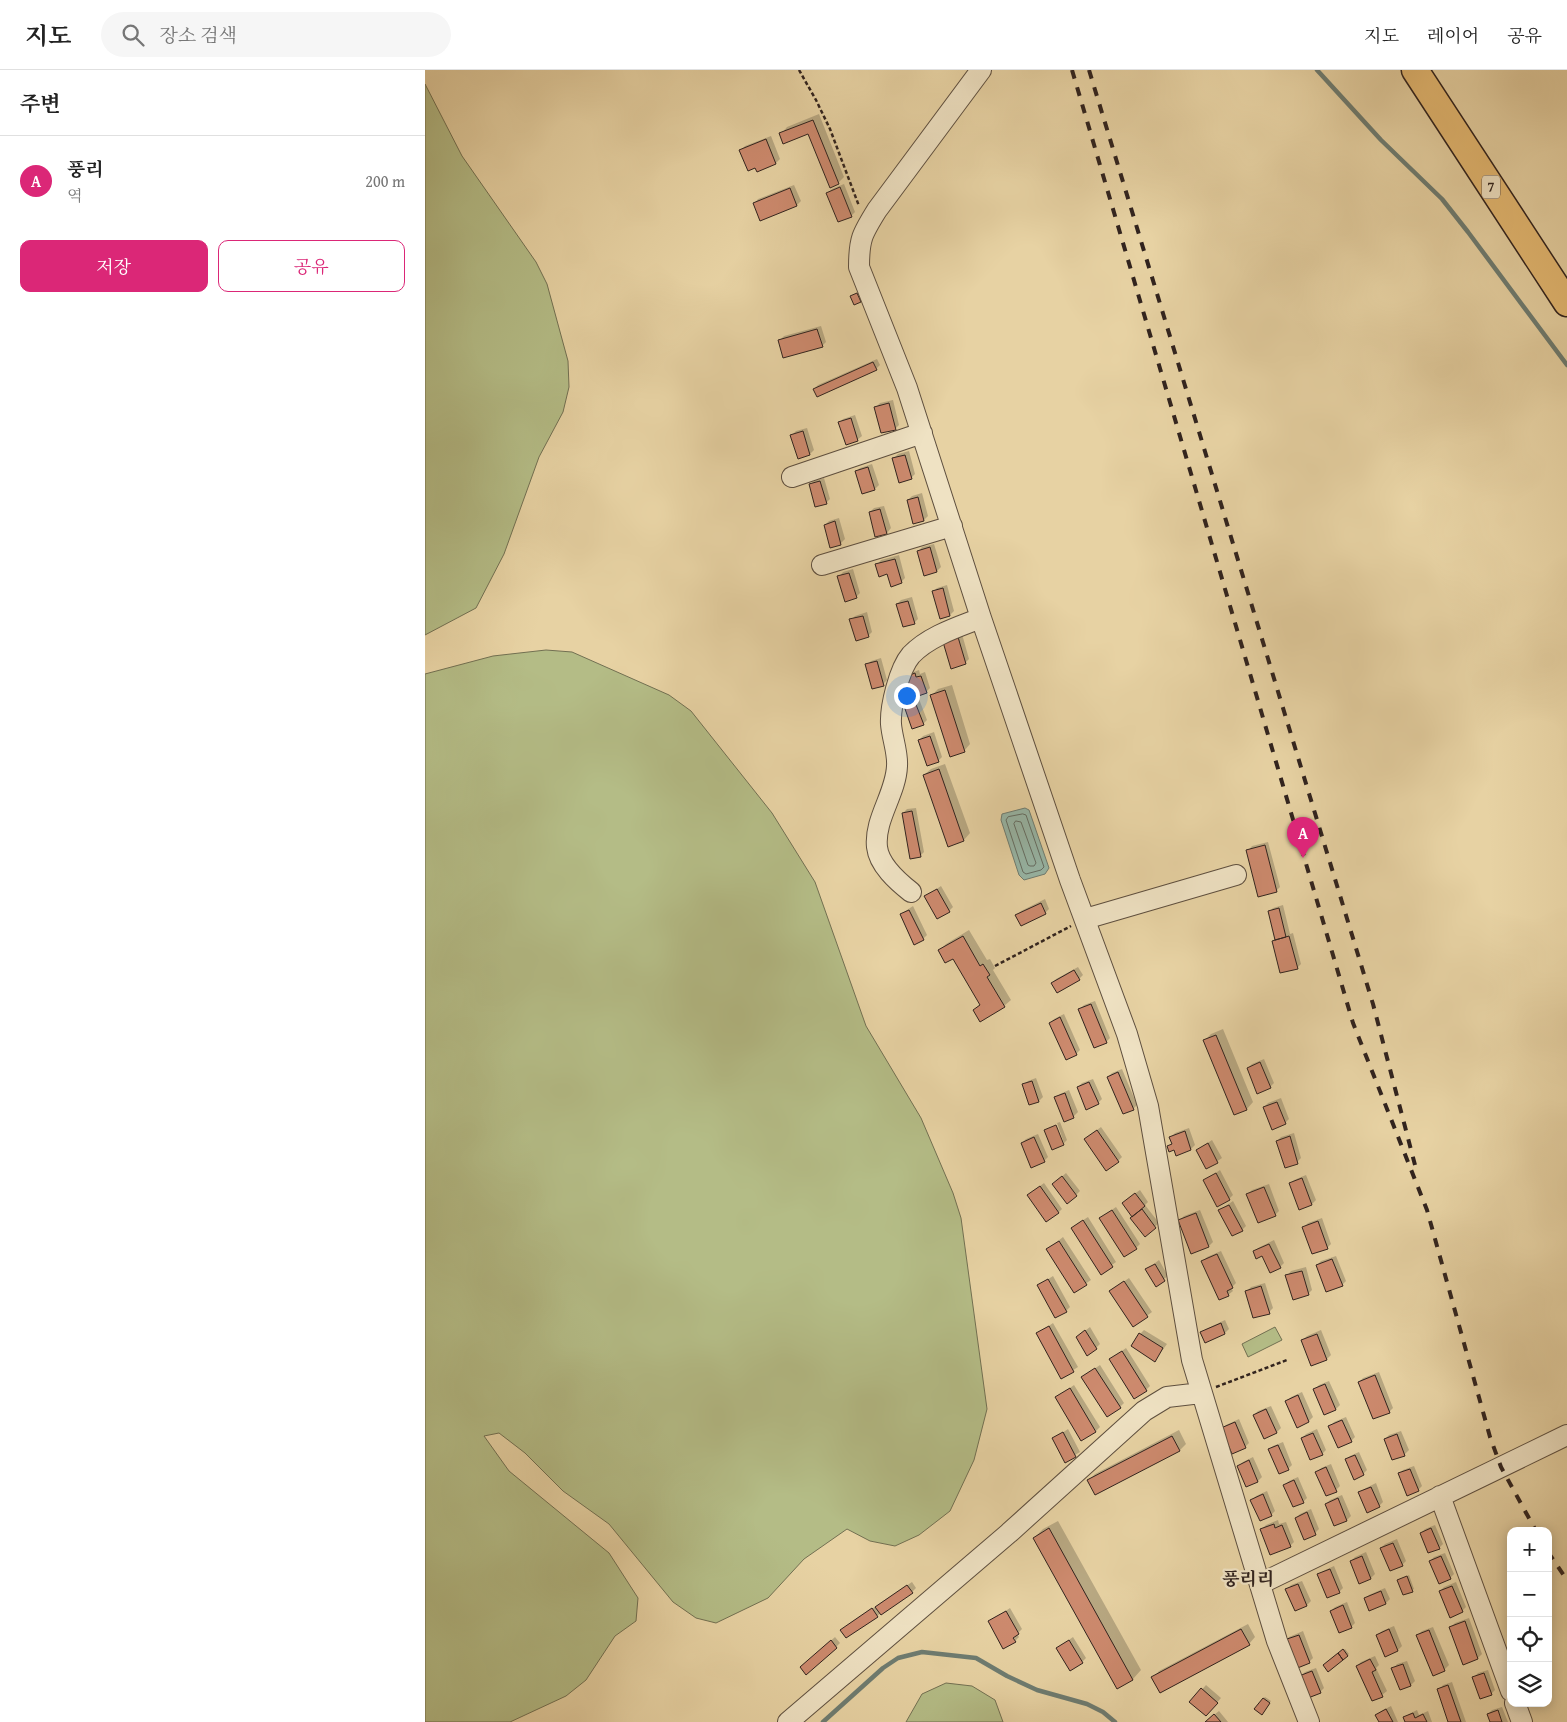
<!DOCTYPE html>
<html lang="ko">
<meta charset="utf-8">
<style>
:root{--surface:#fff;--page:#f6f6f6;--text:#222;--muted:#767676;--line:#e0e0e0;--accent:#db2777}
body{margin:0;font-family:"Gentium Book Plus","Noto Serif KR",serif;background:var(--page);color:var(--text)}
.controls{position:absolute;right:15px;bottom:15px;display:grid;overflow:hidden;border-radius:10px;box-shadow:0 2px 12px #0003}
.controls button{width:45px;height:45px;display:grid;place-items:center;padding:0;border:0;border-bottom:1px solid var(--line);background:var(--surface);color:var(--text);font:25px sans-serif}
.you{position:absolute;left:481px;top:625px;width:18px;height:18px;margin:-12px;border:4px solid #fff;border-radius:50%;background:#1a73e8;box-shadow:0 0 0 8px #1a73e833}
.badge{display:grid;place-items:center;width:32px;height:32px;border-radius:50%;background:var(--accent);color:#fff;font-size:16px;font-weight:700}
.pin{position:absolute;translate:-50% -41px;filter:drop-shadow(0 1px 2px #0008)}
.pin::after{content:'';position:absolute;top:26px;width:18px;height:15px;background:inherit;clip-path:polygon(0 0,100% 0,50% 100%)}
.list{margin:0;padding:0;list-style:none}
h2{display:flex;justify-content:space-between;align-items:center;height:65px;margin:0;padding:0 20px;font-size:21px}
h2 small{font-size:16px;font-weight:400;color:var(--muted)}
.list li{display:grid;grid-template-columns:32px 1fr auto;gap:15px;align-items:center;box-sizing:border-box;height:90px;padding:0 20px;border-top:1px solid var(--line)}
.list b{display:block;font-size:19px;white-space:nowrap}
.list p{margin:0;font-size:16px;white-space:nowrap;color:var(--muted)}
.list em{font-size:16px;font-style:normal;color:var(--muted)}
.actions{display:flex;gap:10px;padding:15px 20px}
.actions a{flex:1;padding:11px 0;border:1px solid var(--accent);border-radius:10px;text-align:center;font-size:18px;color:var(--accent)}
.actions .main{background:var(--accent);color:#fff}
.icon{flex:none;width:28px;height:28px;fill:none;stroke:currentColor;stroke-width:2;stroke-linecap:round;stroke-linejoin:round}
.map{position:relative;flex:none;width:1142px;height:1652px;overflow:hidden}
header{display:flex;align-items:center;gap:30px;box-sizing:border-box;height:70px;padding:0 25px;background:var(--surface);border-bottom:1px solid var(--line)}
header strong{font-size:24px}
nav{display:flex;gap:28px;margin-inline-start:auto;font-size:18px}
.search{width:350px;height:45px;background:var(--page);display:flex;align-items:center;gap:12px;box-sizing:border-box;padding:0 18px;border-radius:28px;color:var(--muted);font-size:19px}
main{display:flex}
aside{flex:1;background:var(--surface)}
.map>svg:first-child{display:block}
</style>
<header>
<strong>지도</strong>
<div class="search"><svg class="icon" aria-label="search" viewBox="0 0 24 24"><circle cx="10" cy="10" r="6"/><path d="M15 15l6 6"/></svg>장소 검색</div>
<nav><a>지도</a><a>레이어</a><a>공유</a></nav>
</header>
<main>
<aside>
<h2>주변<small></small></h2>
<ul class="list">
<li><span class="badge">A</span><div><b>풍리</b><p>역</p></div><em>200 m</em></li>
</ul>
<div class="actions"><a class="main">저장</a><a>공유</a></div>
</aside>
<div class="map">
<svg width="1142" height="1652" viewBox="0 0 1142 1652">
<rect width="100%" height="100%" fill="#e7d2a3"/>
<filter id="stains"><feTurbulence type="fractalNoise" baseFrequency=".004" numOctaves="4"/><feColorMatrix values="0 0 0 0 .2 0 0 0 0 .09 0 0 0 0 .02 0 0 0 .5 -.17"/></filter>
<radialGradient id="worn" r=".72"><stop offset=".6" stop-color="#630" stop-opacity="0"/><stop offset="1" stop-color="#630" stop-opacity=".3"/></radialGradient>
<path fill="#b4bc86" stroke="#727052" d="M0,14L37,86L111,192L122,214L143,291L144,317L138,342L114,387L79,484L51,538L0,565Z
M121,580L147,582L244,625L266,641L347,743L390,812L441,956L496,1048L528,1123L536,1148L562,1339L549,1390L525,1441L494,1465L470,1476L445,1471L422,1459L379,1489L343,1528L291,1553L271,1548L248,1532L184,1454L138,1421L100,1383L74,1363L59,1366L84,1401L184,1483L213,1528L211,1551L190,1566L161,1610L141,1626L85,1652H0V604L68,586Z
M850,1257L857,1270L823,1287L817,1274Z
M521,1613L547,1616L570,1630L578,1652H481L497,1624Z"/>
<path fill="#97b7a8" stroke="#6e7c71" d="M600,738L604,740L624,798L620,804L599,810L594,805L576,750L577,744Z"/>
<path fill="#0003" d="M394,44L419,107L413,113L384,62L356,64L362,57Z
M346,66L355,89L351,93L330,96L316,80L320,76Z
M419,114L430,142L426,146L403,123L407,119Z
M369,115L376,131L372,135L329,134L333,129Z
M433,222L437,229L435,231L426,226Z
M396,256L401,272L397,276L355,270L359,266Z
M452,289L455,295L451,299L389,319L393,315Z
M468,330L474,355L470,359L451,337L455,333Z
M430,345L437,366L432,370L414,353L418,349Z
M382,358L389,380L385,384L367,365L371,361Z
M484,381L490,404L486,408L469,388L473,384Z
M447,394L454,415L450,419L431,402L435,398Z
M399,408L405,429L401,433L385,415L389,411Z
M497,423L503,446L499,450L483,430L487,426Z
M459,436L466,458L462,463L451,465L445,442L449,438Z
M414,448L420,469L416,473L400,455L404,451Z
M509,474L516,497L512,501L493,482L497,477Z
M474,485L480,508L476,512L452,495L456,490Z
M428,499L435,523L431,527L414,507L418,502Z
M522,515L529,541L525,545L515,547L508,522L512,518Z
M487,527L493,549L489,553L472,534L476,530Z
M442,542L447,562L443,566L426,550L430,546Z
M537,564L544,589L540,593L523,568Z
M456,588L462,610L458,614L442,595L446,591Z
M494,600L495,604L500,602L505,618L501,622L480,630L481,617L485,615L486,603Z
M527,615L545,674L539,681L506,626L513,619Z
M494,629L502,650L498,654L481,636L485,632Z
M509,662L517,687L513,691L494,670L498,666Z
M520,694L545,763L539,770L499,705L506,699Z
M491,738L499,782L495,786L478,743L482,739Z
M843,772L855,817L851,821L823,781L827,776Z
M516,816L528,837L524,841L501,826Z
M620,829L624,839L620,843L592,845L596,841Z
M858,835L865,864L868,863L876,894L872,898L848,871L851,868L844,842L848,838Z
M488,836L502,865L498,869L476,844Z
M544,860L562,890L565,889L570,898L568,900L586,930L579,936L549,940L556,933L528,887L514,881L521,874Z
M653,897L658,905L654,909L627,913L631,909Z
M670,931L685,968L681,972L655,939L659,935Z
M639,944L655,980L651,984L625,953L629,949Z
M798,959L828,1032L822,1039L809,1044L779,971L786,964Z
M839,989L849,1013L845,1017L823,998L827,994Z
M697,999L712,1035L708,1039L683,1007L687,1003Z
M611,1008L618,1027L614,1031L599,1015L603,1011Z
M668,1009L677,1029L673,1033L653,1017L657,1013Z
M644,1020L653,1042L649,1046L639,1050L631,1028L635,1024Z
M856,1028L864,1049L860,1053L839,1037L843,1033Z
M635,1052L642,1070L639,1073L632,1053Z
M676,1057L697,1087L693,1091L660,1069Z
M764,1058L770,1075L766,1079H750L743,1077L748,1072L746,1067L750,1063Z
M869,1063L876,1088L872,1092L852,1071L856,1067Z
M613,1064L623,1087L619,1091L597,1073L601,1069Z
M787,1070L797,1088L782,1098L772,1080Z
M795,1100L808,1125L804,1129L780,1110Z
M641,1103L655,1121L651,1125L633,1110Z
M881,1105L891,1130L887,1134L875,1139L865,1114L869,1110Z
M619,1113L637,1139L633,1143L603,1125Z
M844,1114L854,1141L850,1145L823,1124L827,1120Z
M715,1120L723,1132L720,1135L734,1153L720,1165L702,1129Z
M808,1131L821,1156L817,1160L795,1140Z
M691,1137L715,1174L711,1178L675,1148Z
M775,1140L788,1172L784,1176L767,1182L755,1150L759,1146Z
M663,1147L691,1192L676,1203L652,1154Z
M897,1148L906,1174L902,1178L879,1157L883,1153Z
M638,1167L666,1210L650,1221L623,1179Z
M849,1170L859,1193L855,1197L837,1185L829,1182L833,1178Z
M796,1181L811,1213L806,1218L808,1221L803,1225L795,1228L778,1191L782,1187Z
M911,1186L921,1211L917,1215L892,1195L896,1191Z
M734,1190L743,1206L731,1215L721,1200Z
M881,1197L887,1220L883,1224L862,1206L866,1201Z
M628,1206L645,1237L641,1241L614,1215Z
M704,1208L727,1242L708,1256L685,1221Z
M840,1213L848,1238L844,1242L822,1221L826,1217Z
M800,1250L804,1259L800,1263H777L781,1259Z
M628,1253L653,1297L636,1308L612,1264Z
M665,1257L675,1274L671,1278L652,1267Z
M719,1260L742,1274L730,1290L715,1264Z
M896,1260L906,1285L902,1289L887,1294L878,1270L882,1266Z
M701,1278L725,1316L721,1320L690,1286Z
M675,1295L699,1333L695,1337L657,1307Z
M954,1302L968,1338L964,1342L934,1312L938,1308Z
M904,1311L915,1335L911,1339L900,1343L890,1319L894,1315Z
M649,1315L675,1357L671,1361L631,1328Z
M877,1322L888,1347L884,1351L862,1331L866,1327Z
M846,1336L856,1358L852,1362L829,1345L833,1341Z
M921,1347L930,1367L926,1371L905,1357L909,1352Z
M814,1349L824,1373L820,1377L797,1359L801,1355Z
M643,1359L655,1382L640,1391L628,1369Z
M892,1359L901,1380L897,1384L877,1368L881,1364Z
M754,1360L761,1374L755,1380L671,1423L664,1410L670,1404Z
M976,1361L984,1380L980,1384L968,1389L960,1369L964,1365Z
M858,1372L867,1395L863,1399L844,1380L848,1376Z
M934,1382L942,1400L938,1404L921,1390L925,1386Z
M828,1387L837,1407L833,1411L822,1415L814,1396L818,1392Z
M906,1394L915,1416L911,1420L902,1425L892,1402L896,1398Z
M989,1396L997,1416L993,1420L974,1404L978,1400Z
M873,1407L882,1428L878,1432L860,1415L864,1411Z
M951,1413L958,1432L954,1436L935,1423L939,1419Z
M842,1421L850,1441L846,1445L827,1430L831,1426Z
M917,1425L926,1446L922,1450L910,1455L901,1434L905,1430Z
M886,1439L894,1459L890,1463L880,1468L871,1448L875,1444Z
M853,1450L854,1454L861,1452L869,1472L865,1476L837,1459L841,1455Z
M633,1451L716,1600L708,1609L693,1617L609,1468L618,1459Z
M1010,1455L1018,1474L1014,1478L996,1463L1000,1459Z
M972,1469L981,1491L977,1495L956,1478L960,1474Z
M941,1482L950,1504L946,1508L935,1512L926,1491L930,1487Z
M1020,1483L1029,1504L1025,1508L1005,1491L1009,1487Z
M909,1496L918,1518L914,1522L894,1505L898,1501Z
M984,1505L989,1519L979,1524L975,1509Z
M877,1511L886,1531L882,1535L862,1520L866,1515Z
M487,1512L491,1518L487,1522L452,1546L421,1556Z
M1031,1512L1041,1537L1037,1541L1015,1521L1019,1517Z
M960,1518L965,1529L961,1533L945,1539L940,1529L944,1525Z
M922,1532L930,1553L926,1557L906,1541L910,1537Z
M585,1538L597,1559L592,1564L594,1567L590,1571L564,1552Z
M1044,1548L1057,1584L1053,1588L1039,1593L1026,1557L1030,1553Z
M823,1554L830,1567L824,1574L728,1608L734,1601Z
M969,1556L977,1576L973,1580L953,1565L957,1561Z
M1008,1557L1024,1595L1020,1599L1008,1604L993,1565L997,1561Z
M878,1561L888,1588L884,1592L860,1571L864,1567Z
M410,1567L415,1573L411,1577L380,1594Z
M648,1567L661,1588L657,1592L637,1575Z
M920,1579L924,1584L903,1600L901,1593Z
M950,1586L954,1595L951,1598L962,1621L957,1625L948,1630L932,1596L936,1592Z
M982,1591L990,1611L986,1615L976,1619L968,1599L972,1594Z
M891,1598L899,1618L895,1622L876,1606L880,1602Z
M1063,1600L1070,1620L1066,1624L1049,1607L1053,1603Z
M1027,1612L1041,1652H1025L1014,1620L1018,1615Z
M781,1615L796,1628L781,1645L766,1632Z
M840,1627L846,1631L838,1642L839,1628Z
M966,1636L973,1652H955L952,1645L956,1641Z
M1077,1637L1083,1652H1066L1063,1644L1067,1640Z
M992,1640L994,1645L1003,1641L1007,1652H982L980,1648L984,1644Z
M794,1641L803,1652H782L785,1648Z"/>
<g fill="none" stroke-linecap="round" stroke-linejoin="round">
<path stroke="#646d63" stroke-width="1" d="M598,744L601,745L619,797L616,800L601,804L598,802L581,750L583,747Z
M591,751L596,752L611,793L609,796H605L603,795L589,754Z"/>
<path stroke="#6e7c71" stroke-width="4.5" d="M892,0L956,70L1017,129L1043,162L1142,295
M398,1652L458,1598L473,1588L497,1582L551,1588L582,1606L612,1620L662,1634L678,1642L690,1652"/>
</g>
<path fill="#cd8a6e" stroke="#31231e" d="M388,50L414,114L405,118L383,64L358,74L354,63Z
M341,69L351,94L332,102L330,98L323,101L314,80Z
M415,117L427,147L413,152L401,123Z
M365,118L372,136L335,151L328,133Z
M432,223L436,232L429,235L425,226Z
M392,259L398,277L358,288L353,270Z
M448,292L452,300L392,327L388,319Z
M464,333L471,360L456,363L449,337Z
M426,348L433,371L421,375L413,352Z
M378,361L385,385L373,389L365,365Z
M480,385L487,409L474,413L467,388Z
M443,397L450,420L437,424L430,401Z
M395,411L402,434L390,437L384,414Z
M493,427L499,451L488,454L482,430Z
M455,439L462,464L450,467L444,442Z
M410,451L416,475L405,478L399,455Z
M505,477L512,502L499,506L492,481Z
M470,489L477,513L466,517L462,504L454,507L450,494Z
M424,503L432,528L420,532L412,506Z
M518,518L525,546L515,549L507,521Z
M483,531L490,554L478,557L471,534Z
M438,546L444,567L431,571L424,549Z
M533,567L541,594L526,599L518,572Z
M452,591L459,616L447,619L440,594Z
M490,603L491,607L496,606L502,623L479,631L476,620L484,617L480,607Z
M520,620L540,682L525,687L505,625Z
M490,632L499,655L487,659L479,636Z
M505,666L514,692L502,696L493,670Z
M514,699L539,771L523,777L498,705Z
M487,741L496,787L485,789L477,743Z
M840,775L852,822L833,827L821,780Z
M512,819L525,842L512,849L499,826Z
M616,833L621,844L596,856L590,845Z
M854,838L861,867L850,870L843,841Z
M484,840L499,870L489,875L475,844Z
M538,866L555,896L558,894L565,905L562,907L580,937L555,952L548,940L555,935L528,889L520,893L513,880Z
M864,866L873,899L855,903L847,871Z
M649,900L655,910L632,923L626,913Z
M666,934L682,973L669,978L653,939Z
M635,947L652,985L641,990L624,953Z
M791,965L822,1040L809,1045L778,970Z
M835,992L846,1018L832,1024L822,998Z
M693,1002L709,1040L698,1044L682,1007Z
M607,1011L614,1032L604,1035L597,1014Z
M664,1012L674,1034L661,1040L652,1017Z
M640,1023L649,1048L639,1052L629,1027Z
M852,1032L861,1054L847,1060L838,1037Z
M631,1055L639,1075L627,1080L619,1060Z
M672,1060L694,1092L681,1101L659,1069Z
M760,1061L766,1080L751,1086L749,1080L744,1082L742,1076L747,1074L744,1067Z
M865,1066L873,1094L860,1098L851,1071Z
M609,1067L620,1092L606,1098L596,1073Z
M783,1073L793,1093L781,1099L771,1080Z
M791,1103L805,1130L792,1137L778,1110Z
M637,1106L652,1126L642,1134L627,1114Z
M877,1108L887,1135L874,1140L864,1113Z
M615,1116L634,1143L621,1152L602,1125Z
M839,1117L851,1146L833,1153L821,1124Z
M710,1123L720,1136L707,1147L697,1133Z
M804,1135L818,1161L807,1166L793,1140Z
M717,1139L731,1158L720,1167L705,1148Z
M687,1140L712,1179L699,1187L674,1148Z
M771,1143L784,1177L766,1184L753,1150Z
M658,1150L688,1197L676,1205L646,1158Z
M893,1151L903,1179L887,1184L877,1157Z
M634,1171L662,1215L649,1223L621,1179Z
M844,1174L856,1198L845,1203L837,1186L831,1189L828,1181Z
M792,1184L808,1218L802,1221L804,1226L794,1230L776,1191Z
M907,1189L918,1216L901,1222L891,1195Z
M730,1194L740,1211L731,1217L720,1199Z
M877,1201L884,1225L868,1230L860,1205Z
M623,1209L642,1242L630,1248L612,1215Z
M699,1211L723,1247L708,1257L684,1221Z
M836,1216L845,1244L828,1248L820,1221Z
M796,1253L800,1264L780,1273L775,1262Z
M624,1256L649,1302L636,1309L611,1263Z
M660,1260L672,1279L662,1286L651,1267Z
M714,1263L738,1278L730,1292L706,1276Z
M892,1264L902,1290L886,1296L876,1270Z
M697,1281L722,1321L709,1329L684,1289Z
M670,1298L696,1338L682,1347L656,1307Z
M950,1305L965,1343L948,1349L933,1312Z
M900,1314L911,1340L899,1345L888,1319Z
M645,1318L671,1362L656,1371L630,1327Z
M873,1325L884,1352L872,1358L860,1331Z
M841,1339L852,1363L839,1369L828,1345Z
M917,1350L927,1372L913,1378L903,1356Z
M810,1352L821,1378L807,1384L796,1358Z
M638,1362L651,1387L640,1393L627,1368Z
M888,1363L898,1385L885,1390L876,1368Z
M972,1364L980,1386L967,1390L959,1369Z
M747,1366L755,1381L670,1425L662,1410Z
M853,1375L864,1400L854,1404L843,1379Z
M930,1385L939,1405L929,1410L920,1389Z
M824,1390L833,1412L821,1417L812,1396Z
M901,1397L912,1422L901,1426L890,1402Z
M985,1399L994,1421L982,1426L973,1403Z
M869,1410L879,1433L868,1437L858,1415Z
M946,1417L955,1437L942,1443L933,1422Z
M838,1424L847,1446L835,1451L825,1430Z
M913,1428L922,1451L909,1456L900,1434Z
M882,1442L891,1465L879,1470L870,1448Z
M849,1454L850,1458L857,1455L866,1477L845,1485L835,1459Z
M624,1458L708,1610L692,1619L608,1468Z
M1006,1458L1015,1479L1003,1483L995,1463Z
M968,1473L978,1496L965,1501L955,1478Z
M937,1486L946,1509L934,1514L925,1491Z
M1016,1486L1026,1509L1014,1514L1004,1491Z
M905,1499L915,1523L902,1528L892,1504Z
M982,1506L988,1522L978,1525L972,1510Z
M873,1514L882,1536L870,1541L860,1519Z
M482,1515L488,1523L456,1545L450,1537Z
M1027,1516L1038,1542L1025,1548L1014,1521Z
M956,1521L961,1534L944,1541L939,1528Z
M918,1535L927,1558L914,1563L905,1541Z
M447,1538L453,1547L421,1568L415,1560Z
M581,1541L594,1564L588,1568L591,1572L578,1579L563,1551Z
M1040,1551L1053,1589L1038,1595L1024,1557Z
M816,1559L825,1575L735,1623L726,1607Z
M964,1559L973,1581L960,1587L951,1565Z
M1004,1560L1020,1601L1008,1606L991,1565Z
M874,1565L885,1593L870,1599L859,1570Z
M406,1570L412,1578L381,1605L375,1597Z
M644,1570L658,1593L645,1601L631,1578Z
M918,1579L923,1586L918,1590L913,1583Z
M913,1583L918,1590L903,1602L898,1595Z
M945,1589L951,1600L947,1602L958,1627L947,1631L931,1596Z
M978,1594L986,1616L975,1620L966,1598Z
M887,1601L896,1623L883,1628L874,1606Z
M1059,1603L1067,1625L1055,1629L1047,1607Z
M1023,1615L1036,1652H1023L1012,1619Z
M776,1618L793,1633L781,1646L764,1632Z
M838,1628L845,1633L837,1645L829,1639Z
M961,1639L968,1652H954L950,1645Z
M1073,1640L1077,1652H1065L1062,1644Z
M988,1643L990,1648L998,1644L1002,1652H980L978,1647Z
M789,1644L796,1652H780Z"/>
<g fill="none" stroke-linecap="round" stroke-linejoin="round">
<defs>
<path id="minor" d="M556,0L452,140C437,164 434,169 434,197L482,318L556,548L645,810L702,964L723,1036L767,1290L852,1571L884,1652
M367,407L497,363
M397,495L527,456
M486,822C472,811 454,795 452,777C449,749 471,724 472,696C473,682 467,668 466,654C465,637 474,599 486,585C504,566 533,557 556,548
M660,849L811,805
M1015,1426L1086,1621
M835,1514L1142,1365
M1090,1633L1097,1652
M363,1652L584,1463L719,1341L742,1327L776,1323"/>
<path id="major" d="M990,0L1142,233"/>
</defs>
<use href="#minor" stroke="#5e4f3f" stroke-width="22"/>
<use href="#major" stroke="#31231e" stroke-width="29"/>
<path stroke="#31231e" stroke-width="2.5" stroke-dasharray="4 2.5" stroke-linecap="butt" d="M374,0L391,30L405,59L434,136
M570,896L646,856
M791,1317L862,1290"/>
<use href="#minor" stroke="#efe2c3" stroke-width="20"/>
<use href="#major" stroke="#e4b972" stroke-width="26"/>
<path stroke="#31231e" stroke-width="4" stroke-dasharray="9 9" stroke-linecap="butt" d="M647,0L928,953L1002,1140L1065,1367L1076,1397L1111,1461
M664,0L948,934L990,1095
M1123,1482L1142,1510"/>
</g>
<g text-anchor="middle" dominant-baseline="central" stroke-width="4.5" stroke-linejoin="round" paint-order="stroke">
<rect fill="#efe2c3" stroke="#6a5c50" stroke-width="1" x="1057" y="105.5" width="18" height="23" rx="4"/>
<g font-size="14" font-weight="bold" fill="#31231e">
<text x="1066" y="117">7</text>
</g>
<g font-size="18" font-weight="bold" fill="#31231e" stroke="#efe2c3">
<text x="823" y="1508">풍리리</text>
</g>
</g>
<rect width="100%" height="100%" filter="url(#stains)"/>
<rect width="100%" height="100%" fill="url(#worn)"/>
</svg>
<div class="controls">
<button>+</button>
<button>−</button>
<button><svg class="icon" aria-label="locate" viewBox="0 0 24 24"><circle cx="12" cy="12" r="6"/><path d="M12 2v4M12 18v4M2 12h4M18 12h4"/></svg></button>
<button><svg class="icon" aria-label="layers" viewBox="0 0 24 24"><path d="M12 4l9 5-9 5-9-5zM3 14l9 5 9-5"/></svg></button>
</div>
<div class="you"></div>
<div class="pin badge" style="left:878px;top:788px">A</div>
</div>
</main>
